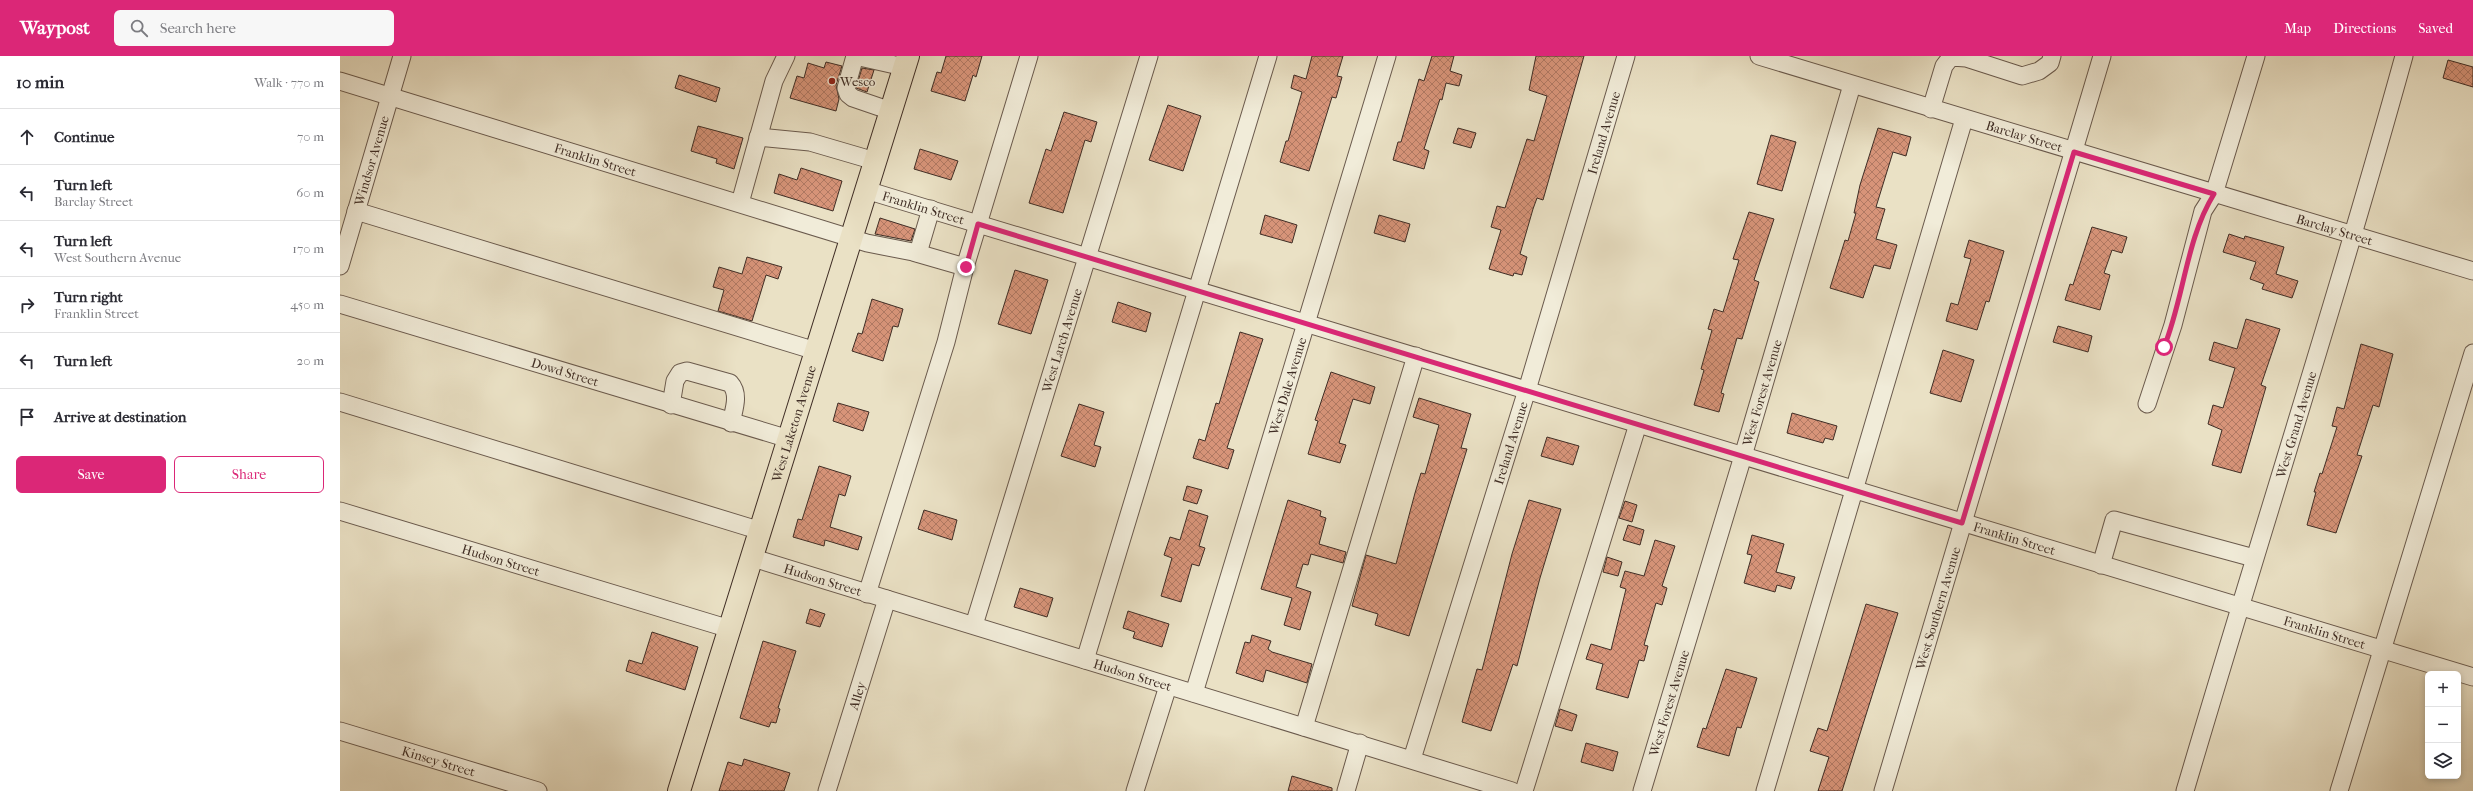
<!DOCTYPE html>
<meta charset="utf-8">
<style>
:root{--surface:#fff;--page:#f7f7f7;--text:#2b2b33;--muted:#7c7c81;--line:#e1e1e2;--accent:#db2777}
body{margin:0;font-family:"IM FELL French Canon",serif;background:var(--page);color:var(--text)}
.controls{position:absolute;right:12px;bottom:12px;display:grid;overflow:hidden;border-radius:6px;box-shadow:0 2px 6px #0003}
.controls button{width:36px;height:36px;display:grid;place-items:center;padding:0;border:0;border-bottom:1px solid var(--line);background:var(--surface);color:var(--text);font:20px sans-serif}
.stop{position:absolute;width:12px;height:12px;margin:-9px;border:3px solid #db2777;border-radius:50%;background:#fff}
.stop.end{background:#db2777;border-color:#fff;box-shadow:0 1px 4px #0008}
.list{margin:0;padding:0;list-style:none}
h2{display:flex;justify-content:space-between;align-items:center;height:52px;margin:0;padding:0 16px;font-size:17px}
h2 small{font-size:13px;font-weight:400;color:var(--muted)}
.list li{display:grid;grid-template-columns:26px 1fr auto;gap:12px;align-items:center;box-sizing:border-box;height:56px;padding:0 16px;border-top:1px solid var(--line)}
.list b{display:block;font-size:15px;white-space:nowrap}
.list p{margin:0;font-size:13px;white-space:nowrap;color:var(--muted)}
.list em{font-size:13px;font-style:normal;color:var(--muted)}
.actions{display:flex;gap:8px;padding:12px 16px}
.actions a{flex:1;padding:9px 0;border:1px solid var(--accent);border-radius:6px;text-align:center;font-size:14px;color:var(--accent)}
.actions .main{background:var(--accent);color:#fff}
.icon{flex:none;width:22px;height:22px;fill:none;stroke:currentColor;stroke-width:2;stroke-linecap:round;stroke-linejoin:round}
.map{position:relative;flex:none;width:2133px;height:735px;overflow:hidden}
header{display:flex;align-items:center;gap:24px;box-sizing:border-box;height:56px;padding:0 20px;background:var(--accent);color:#fff}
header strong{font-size:19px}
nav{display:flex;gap:22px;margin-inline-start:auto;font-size:14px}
.search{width:280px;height:36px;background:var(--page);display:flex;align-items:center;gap:10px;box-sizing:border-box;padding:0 14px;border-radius:6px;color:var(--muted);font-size:15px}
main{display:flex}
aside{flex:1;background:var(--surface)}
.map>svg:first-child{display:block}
</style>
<header>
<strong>Waypost</strong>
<div class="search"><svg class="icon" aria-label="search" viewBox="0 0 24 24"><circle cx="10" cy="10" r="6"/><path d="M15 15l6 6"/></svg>Search here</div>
<nav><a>Map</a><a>Directions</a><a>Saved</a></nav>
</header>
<main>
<aside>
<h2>10 min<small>Walk · 770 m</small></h2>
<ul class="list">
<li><svg class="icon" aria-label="ahead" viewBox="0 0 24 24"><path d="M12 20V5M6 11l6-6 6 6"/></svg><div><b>Continue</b></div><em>70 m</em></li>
<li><svg class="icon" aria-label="left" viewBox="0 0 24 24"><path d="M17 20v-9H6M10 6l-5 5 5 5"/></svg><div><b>Turn left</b><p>Barclay Street</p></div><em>60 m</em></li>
<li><svg class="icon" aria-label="left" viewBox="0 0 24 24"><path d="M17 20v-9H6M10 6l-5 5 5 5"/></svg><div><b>Turn left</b><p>West Southern Avenue</p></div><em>170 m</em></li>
<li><svg class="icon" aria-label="right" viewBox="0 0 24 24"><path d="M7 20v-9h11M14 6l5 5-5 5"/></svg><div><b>Turn right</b><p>Franklin Street</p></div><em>450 m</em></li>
<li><svg class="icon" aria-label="left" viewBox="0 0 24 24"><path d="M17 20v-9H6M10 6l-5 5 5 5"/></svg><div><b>Turn left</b></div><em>20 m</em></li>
<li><svg class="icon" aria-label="arrive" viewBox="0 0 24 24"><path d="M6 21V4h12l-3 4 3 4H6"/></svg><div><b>Arrive at destination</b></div></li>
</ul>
<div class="actions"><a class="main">Save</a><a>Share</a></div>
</aside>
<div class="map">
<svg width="2133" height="735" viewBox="0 0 2133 735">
<defs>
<pattern id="building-cross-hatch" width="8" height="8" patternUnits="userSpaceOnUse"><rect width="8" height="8" fill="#d79479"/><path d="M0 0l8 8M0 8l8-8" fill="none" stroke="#b07963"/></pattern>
</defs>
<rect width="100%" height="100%" fill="#eae1c5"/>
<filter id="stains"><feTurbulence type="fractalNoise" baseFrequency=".005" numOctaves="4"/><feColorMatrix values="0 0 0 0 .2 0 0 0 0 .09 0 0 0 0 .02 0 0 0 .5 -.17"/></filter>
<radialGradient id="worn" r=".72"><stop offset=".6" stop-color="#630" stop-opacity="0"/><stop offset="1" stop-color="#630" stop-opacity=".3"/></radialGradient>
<path fill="url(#building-cross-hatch)" stroke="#3f2d25" d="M606,0H642L636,21L633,19L625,45L591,35L597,16L601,17Z
M972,0H1003L997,20L1002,21L996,42L992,41L969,115L940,106L946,85H948L962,36L951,32L954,19L966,23Z
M1092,0H1114L1110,15L1122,19L1119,30L1106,27L1102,44L1100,43L1084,93L1089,95L1084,113L1053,104L1058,86H1061L1079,23L1084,25Z
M1196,0H1244L1203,144L1197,142L1193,153L1180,198L1187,201L1182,219L1174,217L1173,220L1149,213L1161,174L1151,171L1157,150L1165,152L1187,83L1194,85L1207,40L1189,34Z
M2108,4L2133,11V31L2103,22Z
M486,6L502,10L496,29L499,43L496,55L450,42L457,20L464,22L468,7L484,12Z
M522,12L534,14L527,36L516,32Z
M339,19L380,32L376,46L335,32Z
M828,49L861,60L843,115L809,104Z
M724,56L757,66L751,86L745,84L723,157L689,147L706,93L711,95Z
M358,70L403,82L394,113L376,107L377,103L351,95Z
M1118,72L1136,77L1131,92L1113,87Z
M1538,72L1571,81L1566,100L1553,96L1536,151L1545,153L1536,183L1557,189L1550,213L1534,209L1523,242L1490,232L1505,184L1508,185L1516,157H1514L1520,129Z
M1431,79L1456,86L1442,135L1417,128Z
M580,93L618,105L611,124L574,113Z
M461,112L502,125L493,155L434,137L439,118L457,124Z
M1409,156L1434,163L1414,224L1419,226L1402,283L1397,282L1381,337L1384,338L1379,356L1354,349L1364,314L1361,313L1372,274L1368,273L1374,253L1383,256L1399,204L1393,203Z
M925,159L957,169L952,187L920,178Z
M1039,159L1070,168L1065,186L1034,177Z
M540,162L575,173L571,185L535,178Z
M1752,171L1787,181L1782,197L1772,194L1764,217L1770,219L1760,254L1725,244L1730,228L1733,229Z
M1889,178L1904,183L1905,180L1944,191L1936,218L1958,225L1952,242L1922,233L1924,228L1910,223L1916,206L1883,196Z
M1629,184L1664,195L1649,246L1646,245L1637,274L1606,265L1611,247L1618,249L1631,203L1624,201Z
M407,201L442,211L438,223L426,219L412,265L378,255L384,234L373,231L379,211L402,218Z
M675,214L708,224L691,278L658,268Z
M532,243L563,253L558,271L553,270L543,305L512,295L518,277L522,278Z
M778,246L811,257L806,276L772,266Z
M1906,263L1940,273L1921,329L1926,331L1901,417L1872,409L1882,374L1868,368L1873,349L1883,352L1895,312L1869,304L1874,286L1897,293Z
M1718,270L1752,280L1748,296L1713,286Z
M900,276L923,283L887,392L894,394L888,413L853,402L859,383L865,385L876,347L879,348Z
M2021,288L2053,298L2039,351L2033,349L2017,399L2022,400L1996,477L1967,469L1976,436H1974L1980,417L1982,418L1997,371L1992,370L1997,351L2004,353Z
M1603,294L1634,304L1621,346L1590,337Z
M991,316L1035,331L1030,348L1013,343L999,387L1006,389L1000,407L968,398L978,365L975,364Z
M1079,342L1131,358L1121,392L1127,393L1069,580L1035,569L1038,558L1012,550L1026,499L1056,508L1075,437L1081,417L1085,418L1099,369L1073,361Z
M498,347L529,356L523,375L493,365Z
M739,348L764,356L754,389L761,391L755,411L721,400Z
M1452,357L1497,370L1493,384L1485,382L1483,387L1447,377Z
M1207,381L1239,390L1233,409L1201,400Z
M479,410L511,420L505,440L499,438L490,471L522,481L518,494L485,484L484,490L453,481L458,463L462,464Z
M847,430L862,434L857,448L843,444Z
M948,444L981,455L980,460L986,462L979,488L1006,496L1003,507L971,498L968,509L963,508L956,531L971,536L960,574L944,569L952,542L921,533Z
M1189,444L1221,453L1200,522L1177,610L1173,608L1151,675L1122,666L1137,613L1142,614L1172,498Z
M1285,445L1297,449L1292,466L1279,462Z
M584,454L617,464L612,484L578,473Z
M849,454L868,460L859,490L865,492L859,510L852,508L841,546L821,540L832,502L824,499L830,481L840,484Z
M1288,469L1304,474L1300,489L1283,484Z
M1412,479L1444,488L1436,516L1455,521L1451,533L1437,529L1435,536L1404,527L1412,499L1407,498Z
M1315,484L1335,490L1322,530L1327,532L1322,549L1316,547L1304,589L1308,590L1304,605L1299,604L1288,642L1256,633L1263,608L1246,603L1251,588L1271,594L1286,533L1280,531L1285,515L1304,520Z
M1267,501L1282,506L1278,520L1263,516Z
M680,532L713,542L707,561L674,551Z
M1526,548L1558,557L1502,735H1478L1489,701L1470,695L1478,672L1487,675Z
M470,553L485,558L480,571L466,567Z
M788,555L829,568L822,591L793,582L795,576L783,572Z
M312,576L358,591L345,634L286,615L289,604L302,608Z
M912,579L931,585L928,593L932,596L972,608L967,627L926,614L923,626L896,617L905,586L910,587Z
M423,585L456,595L438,652L440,653L436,667L431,666L429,671L400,662Z
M1386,613L1417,622L1401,672L1397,671L1389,700L1357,691L1363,672L1366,673Z
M1220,653L1237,659L1232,675L1215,670Z
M1246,687L1278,696L1273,715L1241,706Z
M404,703L450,717L444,735H379L388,706L402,710Z
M952,720L992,732V735H948Z"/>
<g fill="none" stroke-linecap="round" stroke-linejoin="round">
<defs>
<g id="minor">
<path d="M515,0L506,32L508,38L513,42L551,55"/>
<path d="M515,0L564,11"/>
<path id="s1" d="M1419,0L2133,215"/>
<path id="s2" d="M0,25L527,187L573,196L625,211"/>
<path d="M1591,53L1604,10L1611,1L1626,2L1682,20L1699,15L1710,7L1712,0"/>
<path d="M418,81L470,86L535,105"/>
<path id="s3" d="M526,134L2133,621"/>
<path d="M400,147L434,25L446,0"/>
<path d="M16,155L476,295"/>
<path d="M578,197L591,153"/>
<path id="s4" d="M0,210L62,0"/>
<path id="s5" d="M0,248L449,383"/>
<path d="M0,346L421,475"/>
<path d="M1807,348L1833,269L1863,155L1874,138L1916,0"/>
<path d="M331,349L335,325L340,317L347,315L390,327C400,338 394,353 391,367"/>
<path id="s6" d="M0,455L390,573"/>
<path id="s7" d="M413,502L1172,735"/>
<path d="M1761,509L1774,464L1914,502"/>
<path d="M527,538L606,286L625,211L689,0"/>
<path id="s8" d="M634,569L809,0"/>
<path d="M745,604L928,0"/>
<path id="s9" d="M854,637L1047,0"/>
<path d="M964,671L1076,300"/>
<path id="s10" d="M0,675L198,735"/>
<path id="s11" d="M1072,703L1187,334L1286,0"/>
<path id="s12" d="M487,735L547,543"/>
<path d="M795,735L828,630"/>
<path d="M1006,735L1020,687"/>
<path d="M1184,735L1298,368"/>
<path id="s13" d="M1302,735L1403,400L1512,29"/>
<path d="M1425,735L1624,63"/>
<path id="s14" d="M1543,735L1762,0"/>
<path id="s15" d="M1845,735C1917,490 1996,246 2064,0"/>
<path d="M1999,735L2133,297"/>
</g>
<g id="major">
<path id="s16" d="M339,735L568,0"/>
</g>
</defs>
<use href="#minor" stroke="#6a5a4d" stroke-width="19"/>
<use href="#major" stroke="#3f2d25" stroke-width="24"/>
<use href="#minor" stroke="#f1ecd9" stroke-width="17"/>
<use href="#major" stroke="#eae1c5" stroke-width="22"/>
</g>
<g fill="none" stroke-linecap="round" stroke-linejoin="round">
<path stroke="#db2777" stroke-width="5" d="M626,211L638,168L1622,467L1734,96L1874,138C1846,183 1844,242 1824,291"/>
</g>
<circle fill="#8f2418" stroke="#f1ecd9" stroke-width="1.5" cx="492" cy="25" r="4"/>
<g text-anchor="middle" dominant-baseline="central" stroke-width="3" stroke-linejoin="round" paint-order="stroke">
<g font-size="13" fill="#3f2d25" stroke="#f1ecd9" text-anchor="start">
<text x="500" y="25">Wesco</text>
</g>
<g font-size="13" fill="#3f2d25" stroke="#f1ecd9">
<text stroke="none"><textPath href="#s11" startOffset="655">Ireland Avenue</textPath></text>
<text stroke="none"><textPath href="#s1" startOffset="277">Barclay Street</textPath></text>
<text stroke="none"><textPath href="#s2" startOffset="267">Franklin Street</textPath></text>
<text stroke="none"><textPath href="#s4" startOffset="110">Windsor Avenue</textPath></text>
<text stroke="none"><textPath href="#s3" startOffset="60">Franklin Street</textPath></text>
<text stroke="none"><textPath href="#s1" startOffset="601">Barclay Street</textPath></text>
<text stroke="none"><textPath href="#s8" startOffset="298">West Larch Avenue</textPath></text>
<text stroke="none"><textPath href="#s5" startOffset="235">Dowd Street</textPath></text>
<text stroke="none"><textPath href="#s9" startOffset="321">West Dale Avenue</textPath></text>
<text stroke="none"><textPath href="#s13" startOffset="416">West Forest Avenue</textPath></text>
<text stroke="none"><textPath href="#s16" startOffset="385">West Laketon Avenue</textPath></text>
<text stroke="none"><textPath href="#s15" startOffset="383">West Grand Avenue</textPath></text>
<text stroke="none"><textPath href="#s11" startOffset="331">Ireland Avenue</textPath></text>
<text stroke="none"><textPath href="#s3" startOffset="1200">Franklin Street</textPath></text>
<text stroke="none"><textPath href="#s6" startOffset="168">Hudson Street</textPath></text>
<text stroke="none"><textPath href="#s7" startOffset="73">Hudson Street</textPath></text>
<text stroke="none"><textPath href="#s14" startOffset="191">West Southern Avenue</textPath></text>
<text stroke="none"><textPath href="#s3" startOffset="1524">Franklin Street</textPath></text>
<text stroke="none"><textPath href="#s7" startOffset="397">Hudson Street</textPath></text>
<text stroke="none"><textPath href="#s12" startOffset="100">Alley</textPath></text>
<text stroke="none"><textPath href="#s13" startOffset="92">West Forest Avenue</textPath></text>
<text stroke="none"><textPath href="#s10" startOffset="103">Kinsey Street</textPath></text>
</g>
</g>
<rect width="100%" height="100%" filter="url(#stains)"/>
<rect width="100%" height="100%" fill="url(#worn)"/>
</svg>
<div class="controls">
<button>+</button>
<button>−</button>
<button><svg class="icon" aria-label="layers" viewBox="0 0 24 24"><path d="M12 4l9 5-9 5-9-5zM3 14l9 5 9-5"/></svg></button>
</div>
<div class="stop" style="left:1824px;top:291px"></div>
<div class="stop end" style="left:626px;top:211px"></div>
</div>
</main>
